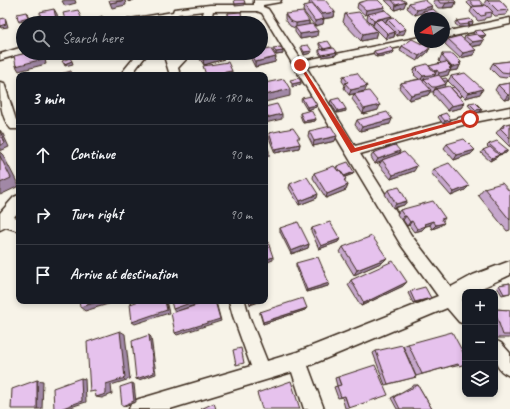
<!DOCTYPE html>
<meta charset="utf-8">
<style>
:root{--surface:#171b24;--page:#20242c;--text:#f1f3f6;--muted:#9ea1a6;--line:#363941}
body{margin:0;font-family:Caveat,sans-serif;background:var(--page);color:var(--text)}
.controls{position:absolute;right:12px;bottom:12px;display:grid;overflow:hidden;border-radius:8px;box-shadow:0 2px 6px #0003}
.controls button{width:36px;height:36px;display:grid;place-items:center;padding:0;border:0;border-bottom:1px solid var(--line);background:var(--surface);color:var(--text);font:20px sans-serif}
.compass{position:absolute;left:414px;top:12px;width:36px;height:36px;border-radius:50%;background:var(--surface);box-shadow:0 2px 6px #0003;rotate:257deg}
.stop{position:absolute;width:12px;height:12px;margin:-9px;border:3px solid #c8321e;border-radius:50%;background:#fff}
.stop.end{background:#c8321e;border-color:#fff;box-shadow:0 1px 4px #0008}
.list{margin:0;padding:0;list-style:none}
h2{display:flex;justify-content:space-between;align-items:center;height:52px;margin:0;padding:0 16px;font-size:17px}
h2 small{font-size:13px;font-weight:400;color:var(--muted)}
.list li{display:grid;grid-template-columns:26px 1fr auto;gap:12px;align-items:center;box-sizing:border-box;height:60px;padding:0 16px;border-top:1px solid var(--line)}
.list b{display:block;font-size:15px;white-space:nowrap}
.list em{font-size:13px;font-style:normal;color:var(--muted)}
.icon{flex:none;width:22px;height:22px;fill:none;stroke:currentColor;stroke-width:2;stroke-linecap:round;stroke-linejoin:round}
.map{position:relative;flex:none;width:510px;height:409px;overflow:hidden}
.search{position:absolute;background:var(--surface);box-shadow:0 2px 6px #0003;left:16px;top:16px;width:252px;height:44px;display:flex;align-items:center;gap:10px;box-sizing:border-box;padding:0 14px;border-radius:22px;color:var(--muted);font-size:15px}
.panel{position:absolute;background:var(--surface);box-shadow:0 2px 6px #0003;left:16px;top:72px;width:252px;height:232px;border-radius:8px}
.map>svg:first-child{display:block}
</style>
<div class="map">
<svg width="510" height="409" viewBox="0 0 510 409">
<rect width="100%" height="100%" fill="#f7f3e8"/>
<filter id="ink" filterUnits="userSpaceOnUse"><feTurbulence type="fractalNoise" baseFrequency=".025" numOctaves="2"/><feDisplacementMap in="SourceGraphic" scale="8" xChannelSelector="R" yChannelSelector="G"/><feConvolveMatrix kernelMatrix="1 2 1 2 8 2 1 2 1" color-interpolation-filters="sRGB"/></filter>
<g filter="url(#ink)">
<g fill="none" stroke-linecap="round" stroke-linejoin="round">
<defs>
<path id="street" d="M254,0H281L280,2L263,5V7L268,9L302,61L420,37V42H423L306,67L355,146L470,115L510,107V115L470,123L360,154L411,235L451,287L473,275L510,261V275C498,280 477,292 465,292V297L462,300L465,303V324L459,322L447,308L308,366L324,409H304L292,372L170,409H129L132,402L139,399L251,366L233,316L229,301H245L249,316L267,361L297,352L438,296L401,245L262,13L257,11H213L210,23H200L204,11L178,14L177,17L141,23H119L124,20L173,12L174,9L210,5H254Z
M510,18V24L444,38V32Z
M23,47L24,53L0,60V54Z
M138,53H148L131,75H120Z
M163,53H173L175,59L181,53H192L178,68L180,75H170Z
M0,82L4,83L5,86L16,120L19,121V129H11C0,117 0,98 0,82Z
M19,195V211L14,217L19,219V231L6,227L0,230V213L14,197Z
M495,340L501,343L510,353V376C492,369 495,356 495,340Z"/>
</defs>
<use href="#street" stroke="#3b2a1e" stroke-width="3"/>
<use href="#street" fill="#f7f3e8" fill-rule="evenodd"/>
</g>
<path fill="#c6a7cc" stroke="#3b2a1e" d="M310,0L335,12L334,17L323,19V24L315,26L303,11L304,6L310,5L309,4Z
M385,0H403L404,7L395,10Z
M434,0H454V7L443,8H438L433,2Z
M469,0L484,6H485L484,4L486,0H500L509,10L506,15L495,16L492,13L490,17L485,18L484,20L478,21L470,12L472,8L467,3Z
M358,3L385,7L384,10L392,16L391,18L404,34L397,36L395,33L394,37L386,39L373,26V25L367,19L368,14L365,15L357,8Z
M409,3L431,9L443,18H423L421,15L422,13L415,15L407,8Z
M228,13L242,20V23H229Z
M285,14L309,21V24L317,36L300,39L295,32V28L290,26L285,19Z
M345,14L377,31L375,38L361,41L343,22Z
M457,21L472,25H469L468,27H459L455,24Z
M474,31L486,35L484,37L481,38V45L472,47L473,55L460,58L445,44L448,39H464L465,36L474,35L473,34Z
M319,43L332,47V48L337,52L336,55L322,57L319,53V50H322L319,45Z
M301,46L311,53L304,55L301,48Z
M402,46L430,48L427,53L417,61L400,51Z
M273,48L283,54L276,55L273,51Z
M374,51H394L393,54L376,57L373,53Z
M198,53L224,54V59L204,65L199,58Z
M250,53H261L275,62L255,67L250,57Z
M442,54L461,62L458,70L450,71L448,75L440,77L442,79L448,81L446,83V84L444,87L461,99V108L448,111L433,94L434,92H430L428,95L409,100L399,88L401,83L419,79L414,75L415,74L413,72L416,67L429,66L441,63L439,61Z
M510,61V75L508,76L506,78L499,77L490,68L493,63Z
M343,76L365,91L349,95L344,88L345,85L342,81Z
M451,76L480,94L465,98L448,81Z
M510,83V99L504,100L495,90L498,85Z
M354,94L378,110L363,114L352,99Z
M302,98L316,107L307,110L301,100Z
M331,100L346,111L337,113L330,103Z
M469,103L482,109L480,112L475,113L468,105Z
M300,113L316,119L315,121L303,123L300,115Z
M440,115L450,122L443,124L438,117Z
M357,120L390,124L360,131L355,125Z
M510,123V147L496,133L503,125Z
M309,131L335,141L313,146L308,136Z
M269,133L299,142L300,144L299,148L275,153L269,138Z
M447,144L471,154L454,160L444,148Z
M489,144L508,150L506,153L499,155L497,157L490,161L481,153L483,150L489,148L487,146Z
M400,151L398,154L414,171L391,179L379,165L381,162L375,164L371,157L373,153Z
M337,166L353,174L345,177V182L348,185L346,190L326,198L313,178L314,173L338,171L336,168Z
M434,169L465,190L451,196L431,173Z
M290,184L317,198L299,205L289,188Z
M484,188L510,192V230L507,231L478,195Z
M388,190L407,201L404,205L393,208L385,194Z
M400,210L445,218L443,221L440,226L432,229L430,225L426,226L422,230L414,232L409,225L407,226L403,220H401L397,214Z
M280,228L309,244L308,248L291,254L280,232Z
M312,228L340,239L338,242L319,249L311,231Z
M343,247L383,262L354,275L340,252Z
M296,263L328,286L306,292L296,266Z
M351,280L407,282L403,286L361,306L348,285Z
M510,283V293L502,295L497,287L499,285Z
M410,291L429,299L413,303L408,293Z
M307,308L305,310L263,324L260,314V312Z
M495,309L510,310V338H495Z
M408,344L465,364L452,367L451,366L416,376L403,346Z
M376,351L416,377L385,385L373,353Z
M338,377L349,408H345L342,397L338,398L334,387L337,386L335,378Z
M414,385H418L432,409H397L391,398Z"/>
<path fill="#a188a6" stroke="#3b2a1e" d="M66,0H75L76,3L65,6L62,1Z
M125,0L126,5L112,8L110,3Z
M128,0H134L128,2Z
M406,2L404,7L395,10L396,5Z
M456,2L454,7L443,8L446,3Z
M245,3V5L235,6V4Z
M432,6L430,11H423L422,13L415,15L417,10Z
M385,7L383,12L368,14L365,15L366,10Z
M54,9L57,14L59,23H42L41,22Z
M26,12L28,14L29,20L19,22L18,20Z
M335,12L334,17L321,19L322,14Z
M392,16L390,21L387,19L386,22L378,24L375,21L373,25L374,20Z
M5,18L6,20L8,27L1,28L0,26Z
M324,19L323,24L315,26V21Z
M160,20V22L151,23L150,21Z
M309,21V26L296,28V23Z
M473,22L472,25H469V24L468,23Z
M406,29L404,34L397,36L399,31Z
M318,31L317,36L300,39V34Z
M377,31L375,38L361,41L363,34Z
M395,32L394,37L386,39L388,34Z
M486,35L484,37L478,38L479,36Z
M484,40L481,45L469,47L472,42Z
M438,42H442V43L437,44Z
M430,48L427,53L417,61L419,56Z
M476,50L473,55L460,58L463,53Z
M283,51V54L276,55V52Z
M312,51L311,53L304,55V52Z
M394,51L393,54L376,57L377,55Z
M337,52L336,55L322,57V55Z
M42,53H43L44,55L46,64L19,71L16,66Z
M224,54V59L204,65L203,60Z
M276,57L275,62L255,67V62Z
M72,61L73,64L65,66L64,64Z
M461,62L458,70L450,71L448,75L437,78L439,73L451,67L450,70L452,67L459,63Z
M437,70L433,79H424L423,81H420L423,76L433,74L435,71Z
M232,71V75H210Z
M301,82V84L292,87V84Z
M446,84L444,89H436L433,92L436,87Z
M367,86L365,91L349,95L351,90Z
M290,89V96L265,102V95Z
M483,89L480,94L465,98L468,93Z
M431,90L428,95L409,100L411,95Z
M508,95H510V99L504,100Z
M465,103L461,108L448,111L451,106Z
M317,105L316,107L307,110V107Z
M380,105L378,110L363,114L364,109Z
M346,109V111L337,113L338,111Z
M482,109L480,112L475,113L476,110Z
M282,114V119L265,123V118Z
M316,119L315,121L303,123L304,121Z
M392,119L390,124L360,131L362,127Z
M451,120L450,122L443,124L445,121Z
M0,130L3,134L9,147L0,151Z
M337,136L335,141L313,146L314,141Z
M300,144L299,148L275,153V149Z
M475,150L471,154L454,160L457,155Z
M508,150L506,153L499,155L497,157L490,161L492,158L497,156L500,154Z
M269,151V156L265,157V152Z
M400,151L398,155L382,160L381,162L375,164L378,159Z
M0,152L3,155L19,186L0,195Z
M417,166L414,171L391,179L393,175Z
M354,172L353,174L342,178L343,176Z
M348,185L346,190L326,198L327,194Z
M469,186L465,190L451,196L454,192Z
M318,194L317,198L299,205L300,201Z
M407,201L404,205L393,208L396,204Z
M404,216H406L403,220H401Z
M412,221L409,225L407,226L410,222Z
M433,221L430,225L426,226L422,230L414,232L417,229L424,224Z
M444,223L440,226L432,229L436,225Z
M340,239L338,242L319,249L321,246Z
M309,244L308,248L291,254V251Z
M273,257V260L265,263V260Z
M387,258L383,262L354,275L357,270Z
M407,282L403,286L361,306L364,303Z
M329,283L328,286L306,292L307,290Z
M431,298L429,299L413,303L415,302Z
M100,301H118L85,311L80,307Z
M165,301H166L169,313L135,324L132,322Z
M193,301H194L195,305L175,312L173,309Z
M198,301H213L200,305Z
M259,301H262L250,305V304Z
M216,302L221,321L177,335L175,333Z
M307,308L305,310L263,324V322Z
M120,331L125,334L130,379L111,385L112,394L102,398L96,397L106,384Z
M149,335L151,337L156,374L139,380L136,379Z
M81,378L85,379L86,402L65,409H60Z
M37,380L43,381L42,409H37Z
M132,383L134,384L136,402L124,406H122Z"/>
<path fill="#e6c2ed" stroke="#3b2a1e" d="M109,0H125L110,3Z
M234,0H244L245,3L235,4Z
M310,0H325L335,12L322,14Z
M368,0H378L385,7L366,10L358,3Z
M392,0H403L406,2L396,5Z
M421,0H425L432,6L417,10L409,3Z
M438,0H454L456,2L446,3H440Z
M469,0H479L484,6H474Z
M487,0H500L509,10L498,11Z
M312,4L324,19L315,21L304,6Z
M486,5L493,12L485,13L486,15L481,16L472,7Z
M54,9L56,19L41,22L40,12Z
M433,9L443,18H430L423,11Z
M78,10L83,22L80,23H66L63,13Z
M385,10L392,16L374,20L368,14Z
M26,12L28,17L18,20L17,14Z
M241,12L242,20L229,21L228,13Z
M303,12L309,21L296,23L290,21L285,14Z
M359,12L377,31L363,34L345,14Z
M102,16L105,19L93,23H92L90,21Z
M394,17L406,29L399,31L387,19Z
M5,18L6,24L0,26V19Z
M159,18L160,20L150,21V19Z
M106,19L108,22L105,23H98L97,22Z
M382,19L395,32L388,34L375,21Z
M470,19L473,22L468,23L469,24L460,25L457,21Z
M52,21L53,23H42Z
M312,24L318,31L300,34L295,27Z
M481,30L486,35L479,36L474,31Z
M477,34L484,40L472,42L465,36Z
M460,36L476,50L463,53L448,39Z
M412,39L430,48L419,56L402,46Z
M328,41L332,47L324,49L319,43Z
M308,45L312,51L304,52L301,46Z
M280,47L283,51L276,52L273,48Z
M390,47L394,51L377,55L374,51Z
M270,48L276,57L255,62L250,53H261V50Z
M334,48L337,52L322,55L319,50Z
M27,53H42L43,59L16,66L14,56Z
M198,53H223L224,54L203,60Z
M442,54H453L461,62L459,63L461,65L452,67L442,56H444Z
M70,58L72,61L64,64L62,61Z
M510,61V71H509L510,73L502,72L493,63Z
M228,62L232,71L210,75H206L203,66Z
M446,62L451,67L449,68L451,70L439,73L437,70L435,71L429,66Z
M427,64L436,74L423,76L417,70L418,69L416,67Z
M71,71L72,75H57Z
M357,73L367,86L351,90L345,83L348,82L343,76Z
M465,73L483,89L468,93L451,76Z
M439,75L446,84L436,87H432L424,79Z
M299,78L301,82L292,84L290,80Z
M446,78L448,81H444L442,79Z
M284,79L290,89L265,95V83Z
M421,79L431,90L411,95L401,83Z
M510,83V95H508L498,85Z
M449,86L465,103L451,106L436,89Z
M454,87L462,96L459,97L451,88Z
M369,91L380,105L364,109L354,94Z
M311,96L317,105L307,107L302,98Z
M339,98L346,109L338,111L331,100Z
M475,102L482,109L476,110L469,103Z
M277,104L282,114L265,118V107Z
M311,110L316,119L304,121L300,113Z
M387,112L392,119L362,127L357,120Z
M446,113L451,120L445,121L440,115Z
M510,123V138L500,128L504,127L503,125Z
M331,126L337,136L314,141L309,131Z
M293,128L300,138H297L300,144L275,149L269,133Z
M0,131L5,143L0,145Z
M464,139L475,150L457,155L447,144Z
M265,140L269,151L265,152Z
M497,141L508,150L500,154L489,144Z
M395,145L400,151L378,159L373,153Z
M490,147L499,155L492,158L483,150Z
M404,152L417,166L393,175L382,160Z
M0,156L11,178L0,183Z
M348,162L354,172L344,176L337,166Z
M449,163L469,186L454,192L434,169Z
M334,166L338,171L340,170L346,179L344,180L348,185L327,194L314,173Z
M307,177L318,194L300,201L290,184Z
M502,183L510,192V220L484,188Z
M399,187L407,201L396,204L388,190Z
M433,201L445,218L441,219L444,223L436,225L433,221L424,224L426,226L417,229L412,221L410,222L406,216H404L400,210Z
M298,222L309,244L291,251L280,228Z
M330,222L340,239L321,246L312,228Z
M265,233L273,257L265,260Z
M372,236L387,258L357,270L343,247Z
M318,257L329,283L307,290L296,263Z
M393,261L407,282L364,303L351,280Z
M510,283V293L504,294L499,285Z
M425,287L431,298L415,302L410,291Z
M303,298L307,308L263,322L260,312Z
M79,301H100L80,307Z
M139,301H165L167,310L132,322L130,304Z
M171,301H193V302L173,309Z
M210,301H215L220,319L175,333L171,313Z
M249,301H259L250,304Z
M495,309L510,310V335H503L495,312Z
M120,331L125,378L106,384V394L96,397L95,391L90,392L87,342Z
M452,332L465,356V364L459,366L458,364L422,374L408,344Z
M149,335L154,373L136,379L132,341Z
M402,345L416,377L388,384L376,351Z
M241,348L244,363L236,365L233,350Z
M375,365L388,395L349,408L345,396L341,397L337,386L341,385L338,377Z
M81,378L82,401L60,409H54L53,388Z
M37,380V409H11L12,389Z
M291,381L300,409H262L257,393Z
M132,383L134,401L122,406L120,387Z
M418,385L432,409H400L394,397Z
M214,403L216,409H201Z"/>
</g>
<path fill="#c8321e" d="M298,64H301L355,148L470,117L473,119L351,153Z"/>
</svg>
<div class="controls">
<button>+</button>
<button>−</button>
<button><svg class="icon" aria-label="layers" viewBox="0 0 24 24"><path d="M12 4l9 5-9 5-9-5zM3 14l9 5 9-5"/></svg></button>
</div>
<svg class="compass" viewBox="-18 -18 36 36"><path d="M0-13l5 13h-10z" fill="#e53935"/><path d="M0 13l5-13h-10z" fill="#9ea1a6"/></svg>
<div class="stop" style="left:470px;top:119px"></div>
<div class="stop end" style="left:300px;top:65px"></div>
<div class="search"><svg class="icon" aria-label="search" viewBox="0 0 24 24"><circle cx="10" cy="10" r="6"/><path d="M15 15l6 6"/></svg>Search here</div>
<section class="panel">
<h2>3 min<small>Walk · 180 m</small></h2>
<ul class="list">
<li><svg class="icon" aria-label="ahead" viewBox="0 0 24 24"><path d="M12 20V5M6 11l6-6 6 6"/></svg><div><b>Continue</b></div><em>90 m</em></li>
<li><svg class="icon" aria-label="right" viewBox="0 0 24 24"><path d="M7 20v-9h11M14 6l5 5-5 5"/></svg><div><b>Turn right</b></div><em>90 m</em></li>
<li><svg class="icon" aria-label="arrive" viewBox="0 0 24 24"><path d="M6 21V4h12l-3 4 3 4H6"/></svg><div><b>Arrive at destination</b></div></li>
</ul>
</section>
</div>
